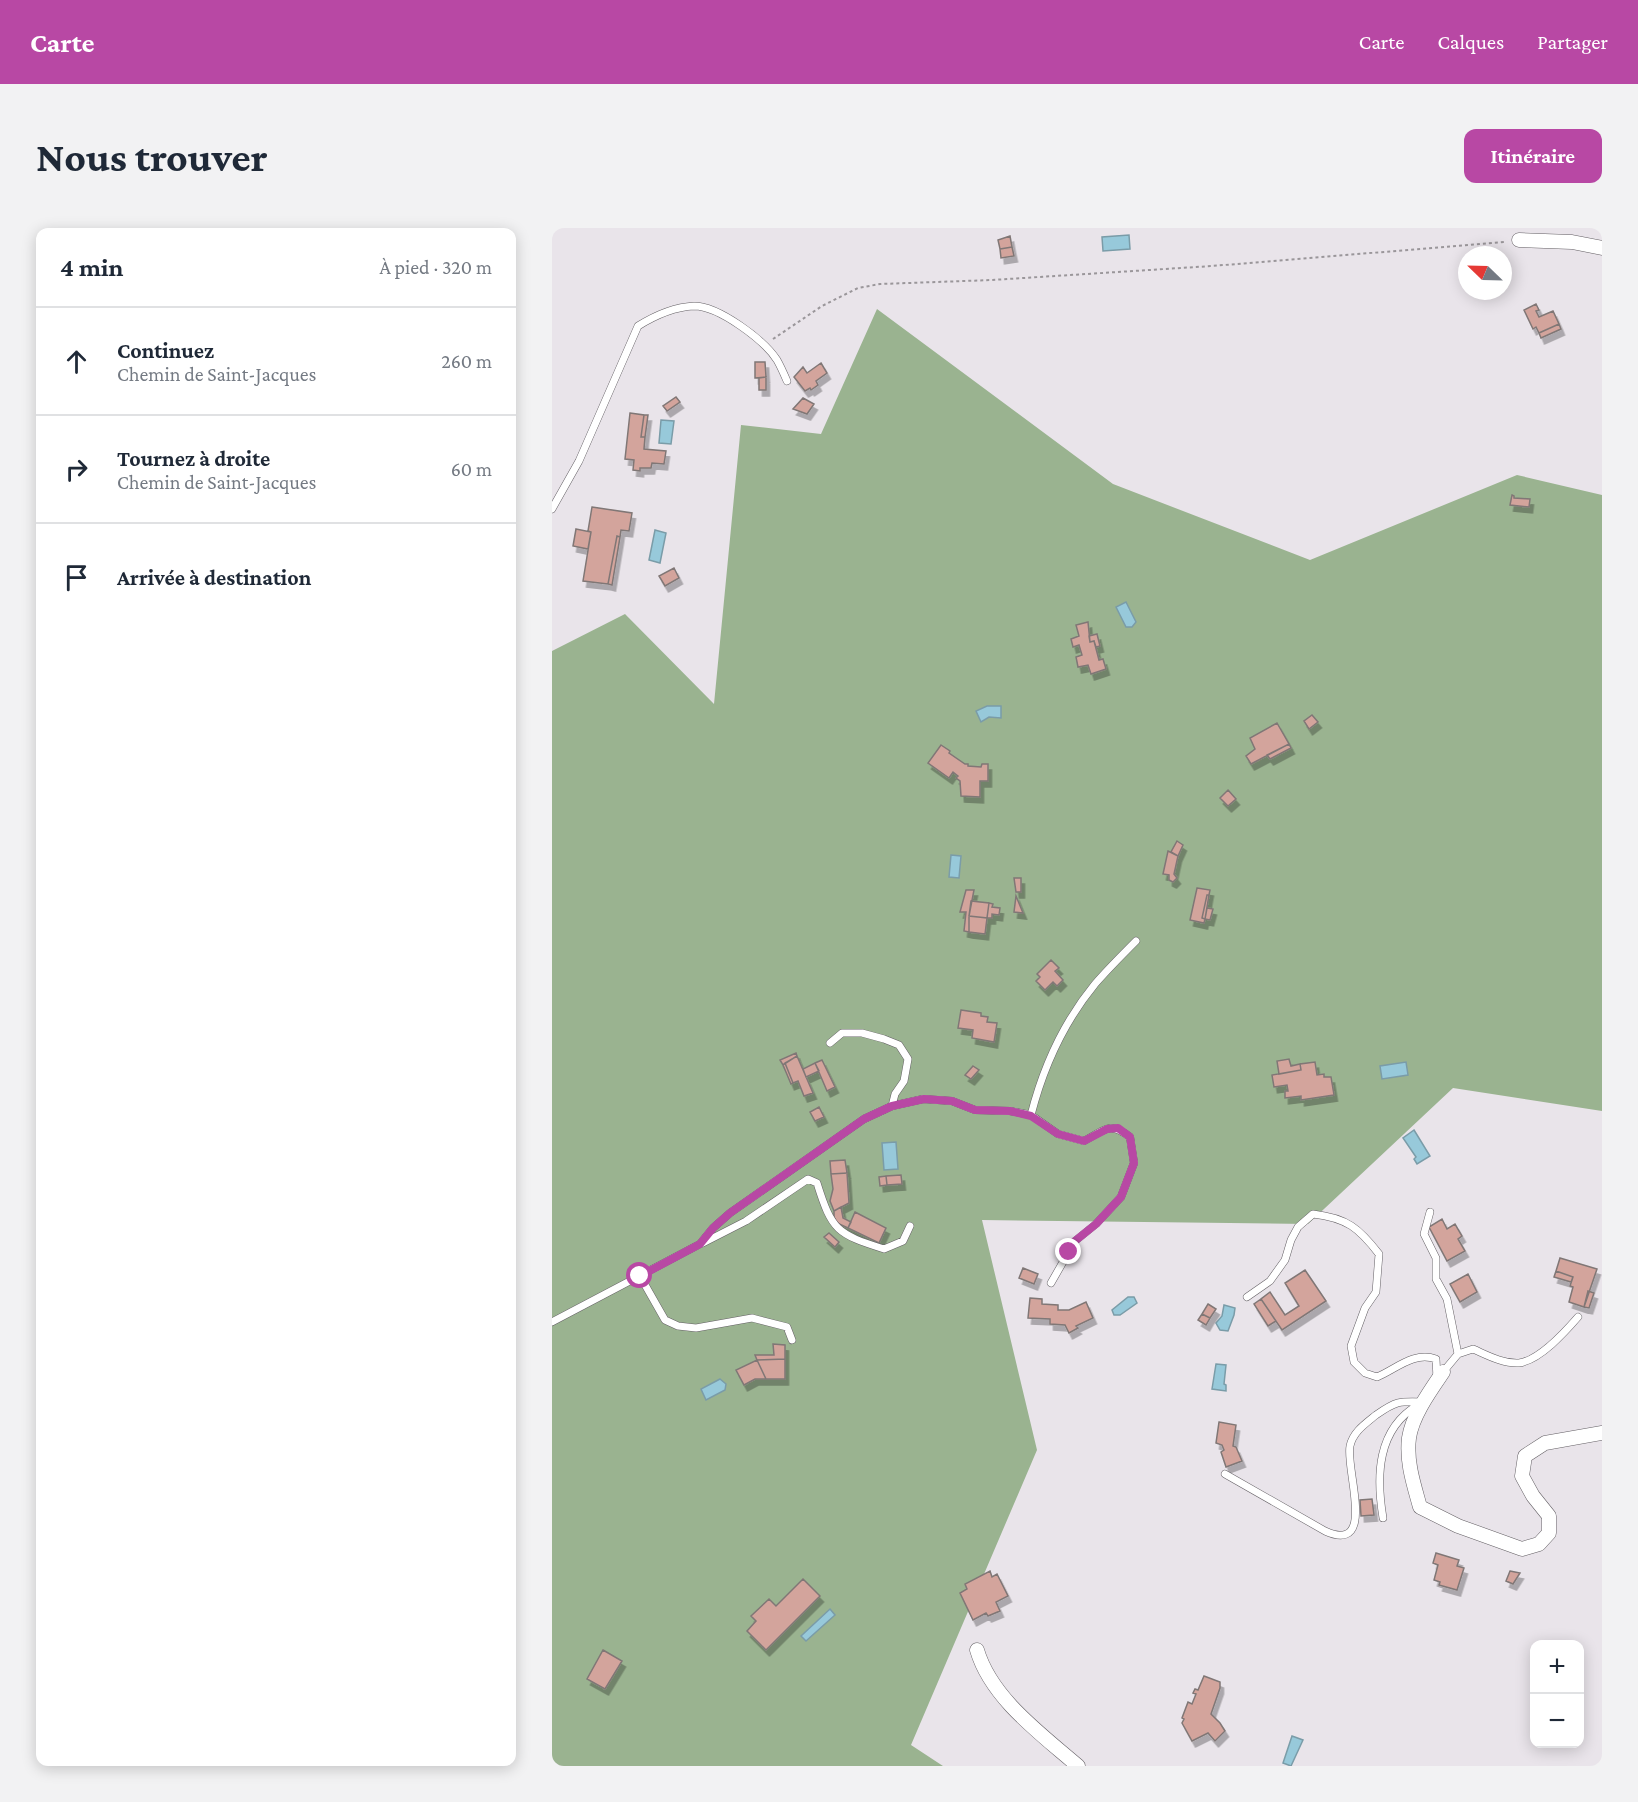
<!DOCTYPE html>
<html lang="fr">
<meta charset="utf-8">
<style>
:root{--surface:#fff;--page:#f2f2f3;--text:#1f2937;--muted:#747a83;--line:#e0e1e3;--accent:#b848a4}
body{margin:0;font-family:"Crimson Pro",serif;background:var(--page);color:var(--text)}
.controls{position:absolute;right:18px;bottom:18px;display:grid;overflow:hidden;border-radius:12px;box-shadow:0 3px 15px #0003}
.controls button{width:54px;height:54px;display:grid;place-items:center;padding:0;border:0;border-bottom:2px solid var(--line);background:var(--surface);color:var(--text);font:30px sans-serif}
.compass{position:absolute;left:906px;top:18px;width:54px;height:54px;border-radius:50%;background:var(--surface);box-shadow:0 3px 15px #0003;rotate:293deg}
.stop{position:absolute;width:18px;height:18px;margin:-14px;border:4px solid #b848a4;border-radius:50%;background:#fff}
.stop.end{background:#b848a4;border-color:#fff;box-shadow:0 2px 6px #0008}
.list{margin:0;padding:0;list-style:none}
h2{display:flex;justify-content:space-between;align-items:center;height:78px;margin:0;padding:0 24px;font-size:26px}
h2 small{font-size:20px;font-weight:400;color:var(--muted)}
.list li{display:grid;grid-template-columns:39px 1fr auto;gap:18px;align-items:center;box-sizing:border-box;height:108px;padding:0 24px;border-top:2px solid var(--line)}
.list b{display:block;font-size:22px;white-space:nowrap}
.list p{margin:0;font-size:20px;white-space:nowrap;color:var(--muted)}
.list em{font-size:20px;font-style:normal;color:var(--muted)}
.icon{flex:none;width:33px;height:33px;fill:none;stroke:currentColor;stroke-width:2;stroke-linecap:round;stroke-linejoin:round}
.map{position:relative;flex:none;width:1050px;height:1538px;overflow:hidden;border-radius:12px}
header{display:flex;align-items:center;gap:36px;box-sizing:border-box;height:84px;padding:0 30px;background:var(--accent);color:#fff}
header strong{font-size:28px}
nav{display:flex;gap:33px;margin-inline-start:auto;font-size:21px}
.intro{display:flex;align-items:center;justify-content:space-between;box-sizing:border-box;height:144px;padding:0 36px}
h1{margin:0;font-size:42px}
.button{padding:15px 27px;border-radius:12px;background:var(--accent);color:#fff;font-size:21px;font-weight:700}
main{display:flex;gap:36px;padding:0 36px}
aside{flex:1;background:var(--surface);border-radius:12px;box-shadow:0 3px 15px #0003}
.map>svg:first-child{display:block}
</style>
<header>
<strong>Carte</strong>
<nav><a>Carte</a><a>Calques</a><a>Partager</a></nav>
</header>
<div class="intro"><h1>Nous trouver</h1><a class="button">Itinéraire</a></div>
<main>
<aside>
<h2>4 min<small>À pied · 320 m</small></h2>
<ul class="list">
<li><svg class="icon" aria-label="ahead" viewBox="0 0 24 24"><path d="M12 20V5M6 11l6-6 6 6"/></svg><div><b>Continuez</b><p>Chemin de Saint-Jacques</p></div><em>260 m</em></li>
<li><svg class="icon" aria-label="right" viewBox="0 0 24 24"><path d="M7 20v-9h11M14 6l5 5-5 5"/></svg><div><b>Tournez à droite</b><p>Chemin de Saint-Jacques</p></div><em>60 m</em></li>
<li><svg class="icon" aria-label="arrive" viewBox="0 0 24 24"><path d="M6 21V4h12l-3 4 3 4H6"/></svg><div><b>Arrivée à destination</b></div></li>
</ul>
</aside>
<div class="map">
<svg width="1050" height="1538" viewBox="0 0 1050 1538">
<defs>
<filter id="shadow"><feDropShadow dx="3.5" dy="6" stdDeviation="0" flood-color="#0004"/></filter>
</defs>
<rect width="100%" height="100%" fill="#e9e4ea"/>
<path fill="#9ab390" d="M325,81L561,256L758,332L965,247L1050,267V883L901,860L756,996L430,992L485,1222L359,1517L391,1538H0V423L73,386L162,476L189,197L269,206Z"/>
<path fill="#97c9da" stroke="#7a9ca8" stroke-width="1.5" d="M577,7L578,21L551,23L550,9Z
M109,192L122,193L119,216L107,215Z
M103,302L114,305L108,335L97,332Z
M574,374L584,394L580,399H574L564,379Z
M435,478H449V490L437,489L429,494L424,483Z
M399,627L409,628L407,650L397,649Z
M854,834L856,847L830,851L828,838Z
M862,902L878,928L865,936L862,931L864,929L851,910Z
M344,914L346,941L332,942L330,915Z
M576,1069H582L585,1075L568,1087H562L560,1082Z
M672,1077L683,1080L682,1087L676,1103L668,1102L664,1095L670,1088Z
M664,1136L674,1137L672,1156L674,1157V1163L660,1161Z
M168,1151L174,1156L173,1162L154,1172L149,1161Z
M278,1381L283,1387L254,1413L249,1408Z
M740,1508L751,1512L739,1538L731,1535Z"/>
<path fill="#d3a49c" stroke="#807776" stroke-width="1.5" filter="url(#shadow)" d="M458,8L460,19L448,21L446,12Z
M460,19L462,28L449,30L448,21Z
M984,76L987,82L984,83L987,89L1001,83L1007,96L987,105L984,99L981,101L972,82Z
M1007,96L1009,101L989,110L987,105Z
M203,134H213L214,149L203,150Z
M269,135L275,145L264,153L266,157L259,162L258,160L253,163L242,149L251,139L255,145Z
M214,149V162H207V150Z
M124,169L128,174L115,183L111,178Z
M251,170L262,176L255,186L241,181Z
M78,185L92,187L89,209H93L92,221L114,223L112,236L100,235L99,240H88V243L81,242L82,232L73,231Z
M92,187H96L93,209H89Z
M960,267L962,268V270L978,271L977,279L958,277Z
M40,279L80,285L77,303L69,302L68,309L65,308L56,356L31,353L39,304L36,303Z
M24,301L39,304L36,321L21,318Z
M65,308L68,309L60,357L56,356Z
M122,340L127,350L113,358L107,348Z
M536,394L538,414L542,413L547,432L551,431L554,441L539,446L536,437L526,439L524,429L530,427L527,417L521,419L519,411L527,408L524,397Z
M545,406L548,418L544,419L542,413L538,414L537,408Z
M760,487L766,494L757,501L752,493Z
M725,495L737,516L699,536L694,528L703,521L698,510Z
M737,516L739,520L718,531L715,527Z
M389,517L398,523L397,525L413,536H416V538L429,539L430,536H436V553H428V569L409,568L408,553L404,550L406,548L401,544L397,550L376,535Z
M676,562L684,571L676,578L668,570Z
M625,613L631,617L626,628L619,624Z
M616,623L626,628L622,646L625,650L621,654L617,652V647L611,646Z
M462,650H469V664H464Z
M645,660L658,662L657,667H655L650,690L653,691L652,695L638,692Z
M414,662H422L417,688V704L412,703L414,684H408Z
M655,667H657L653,691L650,690Z
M464,668L471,685L462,684Z
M419,673L437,675L435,690L417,688Z
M437,675L441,676L440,679L448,680L447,687L440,686V690H435Z
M655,680L661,681L658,692L653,691Z
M417,688L435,690L433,706L417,704Z
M499,732L507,740L503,743L511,752L505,758L501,754L493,762L484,753L488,749L485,746Z
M409,782L429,785V788L436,789L435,794L445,795L442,814L420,810L421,802L406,800Z
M244,825L245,828L231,837L228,832Z
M245,828L261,865L252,868L246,853L241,855L233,835Z
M737,831L739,838L748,836L749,842L727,846L725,833Z
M270,832L283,859L275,863L263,835Z
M763,834L765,847L772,846V849H779L782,867L749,872V868L733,870V863H736L735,857L722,859L720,847L749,842L748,836Z
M233,835L241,855L239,856L231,837Z
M263,835L267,843L254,849L251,841Z
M421,838L427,842L419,851L413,847Z
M267,879L272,889L263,893L258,884Z
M293,932L295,945L279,946L278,933Z
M295,945L297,975L282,983L278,973L281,961L279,946Z
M349,947L350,956L335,957L334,948Z
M334,948L335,957L328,958L327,949Z
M289,979L291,990L299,994L296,1000L285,995L282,989V983Z
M303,984L334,1000L327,1015L296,1000Z
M890,991L895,1001L903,996L910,1008L906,1011L913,1023L895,1033L877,999Z
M277,1005L287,1014L283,1019L272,1009Z
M1008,1030L1045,1041L1032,1079L1017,1074L1021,1059L1018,1058L1021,1049L1004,1043Z
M471,1040L486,1046L482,1056L467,1050Z
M753,1042L774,1073L730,1102L709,1071L718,1064L733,1087L747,1078L733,1055Z
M1004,1043L1021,1049L1019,1054L1002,1049Z
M916,1046L925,1064L908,1074L898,1056Z
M1036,1063L1042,1065L1037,1080L1032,1079Z
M478,1070L490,1071V1076L506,1077V1082H517L534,1074L541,1090L524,1098L526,1100L517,1105L513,1097L498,1096V1091L476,1090Z
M709,1071L724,1093L716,1098L702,1076Z
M656,1076L664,1081L658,1090L650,1086Z
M650,1086L658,1090L654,1097L646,1092Z
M221,1116L233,1117V1131L205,1132L203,1127H222Z
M233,1131V1151H214L205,1132Z
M205,1132L214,1151H203L192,1157L184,1142Z
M667,1194L684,1197L681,1218L684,1219L690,1233L674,1239L669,1224L672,1222L670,1217L664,1215Z
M820,1271L822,1287L809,1288L808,1272Z
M884,1325L907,1332L905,1338L912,1340L905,1362L887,1357L888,1354L882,1352L886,1337L881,1335Z
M438,1343L440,1349L445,1346L456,1368L444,1374L448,1383L436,1388L434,1385L421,1392L408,1365L415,1361L413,1356Z
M958,1343L968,1345L961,1356L954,1353Z
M251,1351L268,1368L214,1422L195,1403L204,1393L199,1388L217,1371L224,1378Z
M51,1422L70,1433L53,1461L35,1451Z
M652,1448L668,1454V1460L659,1486L668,1495L673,1503L663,1513L656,1505L640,1513L630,1495L632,1491L630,1490L636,1474L640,1476L644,1466L641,1465L643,1461L646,1462Z"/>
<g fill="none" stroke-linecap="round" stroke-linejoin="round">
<defs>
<path id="lane" d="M0,281L27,233L86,98C102,88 123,79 142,78C167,78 212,112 225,132C229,139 232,146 235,153
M278,815L290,805H310L332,811L347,817L356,831L352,853L343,866L340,878
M479,887C491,840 511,795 543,756C556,741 570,727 584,713
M878,984L872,1006L884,1030V1051L895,1071L906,1126L891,1144
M151,1015L194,993L256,951L265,955C280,1003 285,1006 332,1021L351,1013L358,998
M88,1048L113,1092L126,1098L144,1100L200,1090L235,1099L240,1112
M695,1069L718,1053L733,1032L739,1012L746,999L761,986C795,990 807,1000 827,1026L824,1064L813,1080L799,1118L802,1134L813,1145L825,1149C844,1141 862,1123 884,1131L885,1151
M0,1094L148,1016L161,1000L178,985L312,891L340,878L371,871L400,873L423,882L458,883L479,887L506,906L532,913C553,902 557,893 578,909L582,935L569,969L544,996L523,1013L499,1055
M906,1126L921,1121C935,1127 951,1136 967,1135C988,1132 1013,1104 1026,1089
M673,1246L773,1303C826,1327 793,1241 798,1218C801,1204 813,1196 824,1187C844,1173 847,1173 871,1174
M831,1290C824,1248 825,1201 866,1177"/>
<path id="street" d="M967,12L1020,14L1050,20
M891,1144C878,1163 860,1188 857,1210C854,1234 862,1257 868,1279L906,1298L970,1321L987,1316L997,1305V1288L981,1268L970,1248L973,1228L993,1215L1050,1205
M425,1422C439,1470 489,1506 526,1538"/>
</defs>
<use href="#lane" stroke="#635f64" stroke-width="8"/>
<use href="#street" stroke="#635f64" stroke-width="15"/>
<path stroke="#9a969a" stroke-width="2" stroke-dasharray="3 3" stroke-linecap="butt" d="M221,111L270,78L306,60L328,56L440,52L660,38L953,14"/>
<use href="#lane" stroke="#fff" stroke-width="7"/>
<use href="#street" stroke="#fff" stroke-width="14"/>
</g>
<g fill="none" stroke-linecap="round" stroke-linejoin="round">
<path stroke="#b848a4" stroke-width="8" d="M88,1048L148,1016L161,1000L178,985L312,891L340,878L372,871L400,873L423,882L458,883L479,888L506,906L532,913L555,901L566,900L578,909L582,935L569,969L544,996L523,1013L517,1024"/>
</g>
</svg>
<div class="controls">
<button>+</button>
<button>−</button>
</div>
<svg class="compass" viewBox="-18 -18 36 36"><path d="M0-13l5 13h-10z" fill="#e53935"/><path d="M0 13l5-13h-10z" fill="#747a83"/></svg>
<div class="stop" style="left:88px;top:1048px"></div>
<div class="stop end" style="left:517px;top:1024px"></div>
</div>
</main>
